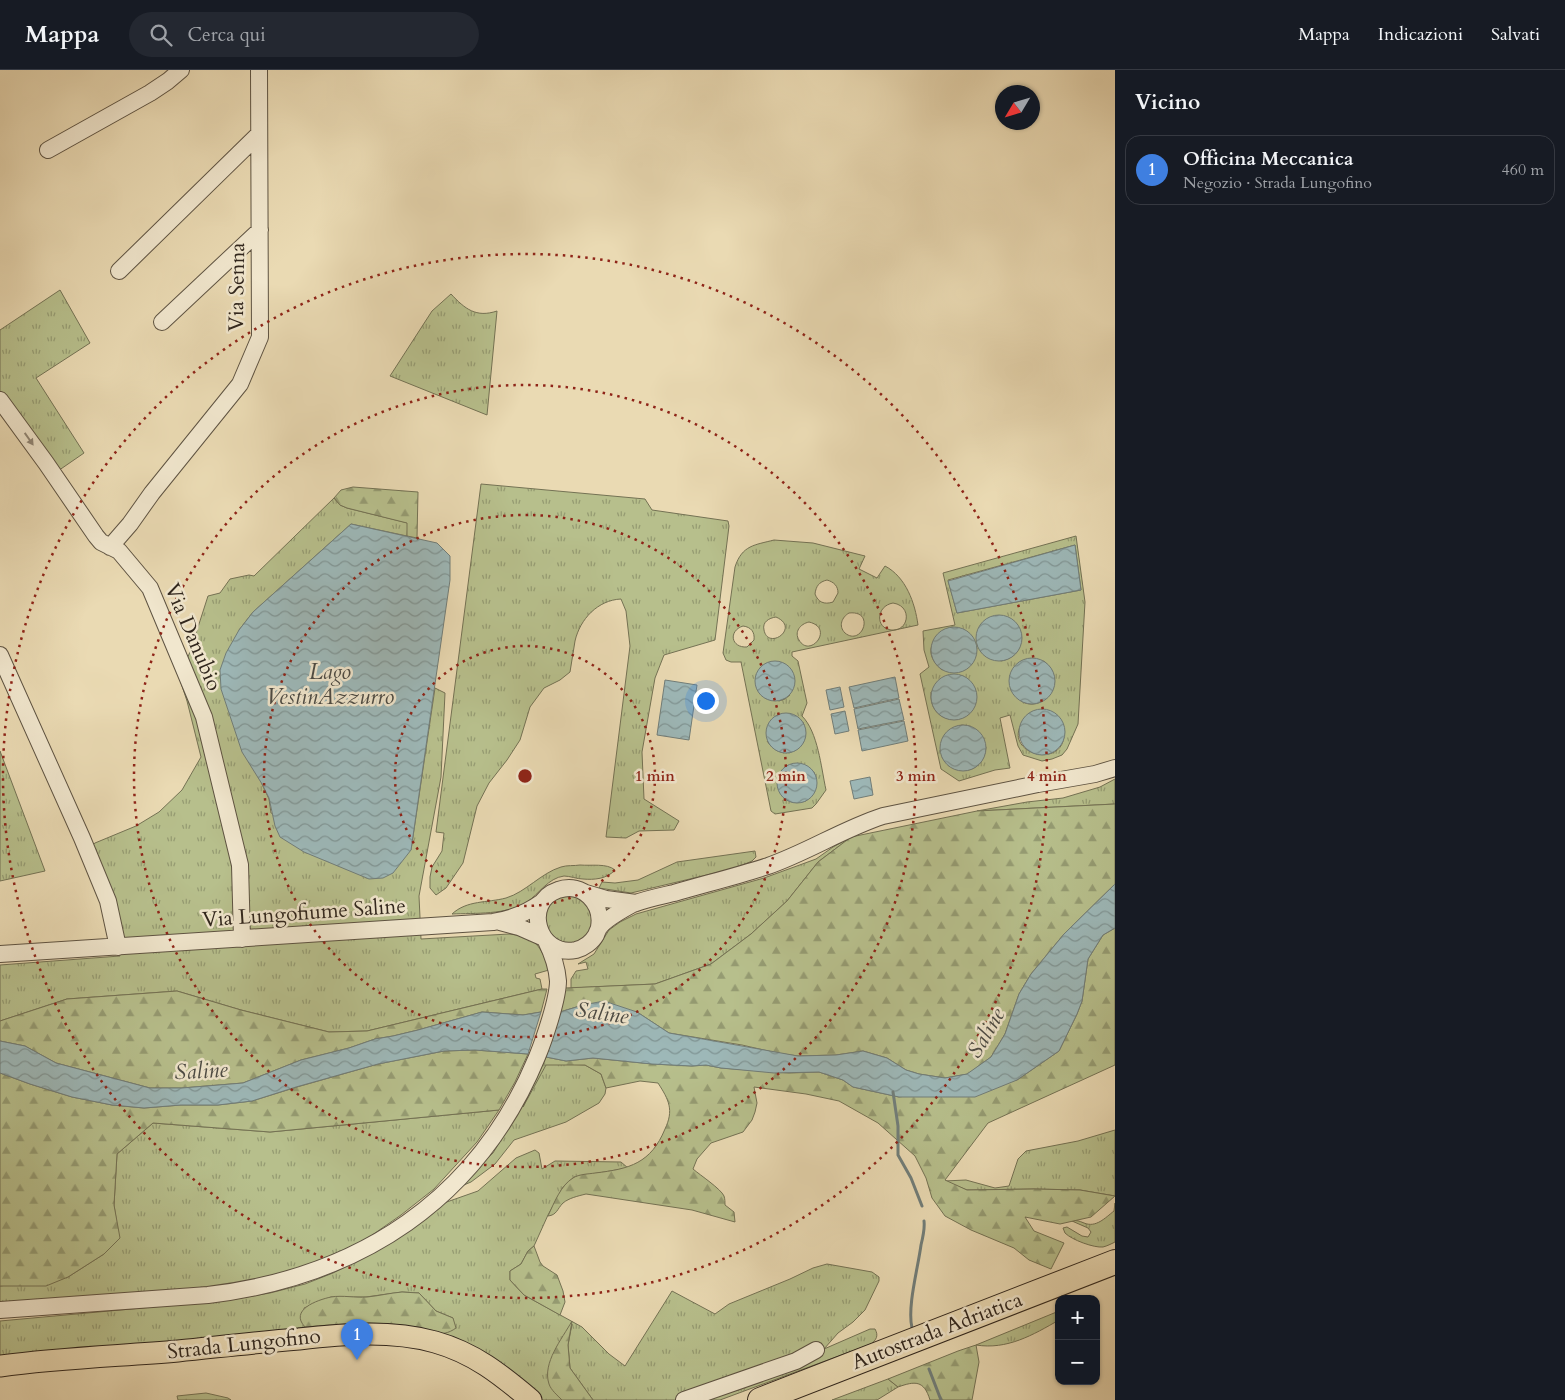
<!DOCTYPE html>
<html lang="it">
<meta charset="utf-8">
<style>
:root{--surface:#171b24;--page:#242831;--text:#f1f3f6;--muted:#9ea1a6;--line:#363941;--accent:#c59692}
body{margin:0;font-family:Cardo,serif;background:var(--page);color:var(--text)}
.controls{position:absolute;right:15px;bottom:15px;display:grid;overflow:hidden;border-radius:10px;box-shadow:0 1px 4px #0004}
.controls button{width:45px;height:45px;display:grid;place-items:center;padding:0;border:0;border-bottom:1px solid var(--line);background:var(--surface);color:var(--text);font:25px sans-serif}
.compass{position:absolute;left:995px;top:15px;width:45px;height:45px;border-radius:50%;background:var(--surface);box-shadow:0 1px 4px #0004;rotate:232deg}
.you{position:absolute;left:705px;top:630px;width:18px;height:18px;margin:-12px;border:4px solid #fff;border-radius:50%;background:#1a73e8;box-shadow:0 0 0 8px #1a73e833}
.badge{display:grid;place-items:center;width:32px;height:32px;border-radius:50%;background:var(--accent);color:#fff;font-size:16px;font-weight:700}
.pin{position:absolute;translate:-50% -41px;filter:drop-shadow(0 1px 2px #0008)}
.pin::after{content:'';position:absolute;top:26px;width:18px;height:15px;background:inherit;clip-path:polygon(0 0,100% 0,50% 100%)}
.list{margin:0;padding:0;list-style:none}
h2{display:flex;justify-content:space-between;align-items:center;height:65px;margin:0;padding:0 20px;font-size:21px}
h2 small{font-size:16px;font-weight:400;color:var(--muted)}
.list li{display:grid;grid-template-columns:32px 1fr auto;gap:15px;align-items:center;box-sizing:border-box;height:70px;margin:0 10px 10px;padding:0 10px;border:1px solid var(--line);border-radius:15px}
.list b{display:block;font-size:19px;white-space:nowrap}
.list p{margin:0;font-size:16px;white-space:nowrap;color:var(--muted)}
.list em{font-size:16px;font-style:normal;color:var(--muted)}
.icon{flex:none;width:28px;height:28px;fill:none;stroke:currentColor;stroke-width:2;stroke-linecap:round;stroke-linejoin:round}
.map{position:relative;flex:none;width:1115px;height:1330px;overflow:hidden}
header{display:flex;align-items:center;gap:30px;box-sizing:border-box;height:70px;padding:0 25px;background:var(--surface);border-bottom:1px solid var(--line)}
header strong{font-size:24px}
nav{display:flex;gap:28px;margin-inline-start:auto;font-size:18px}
.search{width:350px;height:45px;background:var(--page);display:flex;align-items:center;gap:12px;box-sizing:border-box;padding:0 18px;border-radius:28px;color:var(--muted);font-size:19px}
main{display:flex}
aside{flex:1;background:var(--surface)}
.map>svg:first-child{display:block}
</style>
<header>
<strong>Mappa</strong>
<div class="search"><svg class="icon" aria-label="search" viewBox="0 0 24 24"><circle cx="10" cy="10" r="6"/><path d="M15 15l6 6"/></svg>Cerca qui</div>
<nav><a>Mappa</a><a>Indicazioni</a><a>Salvati</a></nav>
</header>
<main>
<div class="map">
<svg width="1115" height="1330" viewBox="0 0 1115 1330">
<defs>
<pattern id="grass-tufts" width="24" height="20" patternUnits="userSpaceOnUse" patternTransform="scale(1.25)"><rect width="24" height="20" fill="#b7bf8c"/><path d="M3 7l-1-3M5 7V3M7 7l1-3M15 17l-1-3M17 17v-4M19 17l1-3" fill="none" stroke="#959b72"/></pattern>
<pattern id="forest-firs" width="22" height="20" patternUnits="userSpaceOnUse" patternTransform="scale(1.25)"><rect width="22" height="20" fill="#b7bf8c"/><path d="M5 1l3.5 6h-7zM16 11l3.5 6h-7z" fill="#959b72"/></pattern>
<pattern id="water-waves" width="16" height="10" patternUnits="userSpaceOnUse" patternTransform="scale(1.25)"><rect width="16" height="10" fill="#9db8b8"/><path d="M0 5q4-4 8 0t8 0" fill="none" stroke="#809595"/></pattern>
</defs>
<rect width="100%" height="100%" fill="#eadab3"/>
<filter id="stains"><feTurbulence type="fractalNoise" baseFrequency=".004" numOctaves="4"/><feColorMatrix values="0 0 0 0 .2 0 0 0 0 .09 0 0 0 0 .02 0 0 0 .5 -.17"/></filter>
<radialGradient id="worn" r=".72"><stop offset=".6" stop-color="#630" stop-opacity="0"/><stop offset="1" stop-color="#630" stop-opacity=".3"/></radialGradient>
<path fill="url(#grass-tufts)" stroke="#747254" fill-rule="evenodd" d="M60,220L90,273L36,308L84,383L55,403L0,324V260Z
M451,224C465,239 476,248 497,241L487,345L390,306L432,241Z
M481,414L645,429L652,440L728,451L729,456L715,570L664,585L655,608L642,682L644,729L679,751L674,760L639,761L626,768L606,767L630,576L626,541L621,529C598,530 580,549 575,571C573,581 572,592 570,602L560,610L544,618L530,637L520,670L507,690L489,713L477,736L463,793L446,818L436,825L430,818V807L432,797L442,781L444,763L436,762Z
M334,428L340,435L347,438L408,453L407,466L351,454L253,542L239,560L262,714L269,729L271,743L411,780L435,618L445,623L441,707L419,826L421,869L509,864C536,867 541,876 549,900L535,904L536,908L540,909L542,919L367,961L329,962L241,940L177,921L67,929L0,951V895L120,886L87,779L95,773L136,756L159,742L182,720L201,687L187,631L179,607L190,582L208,526L220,523L230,509L249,505L254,506Z
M1076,466L1085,532L1078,654L1067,679L1062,685L1052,689L1042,691L1023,685L1018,676L1010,645L1000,648L1010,698L995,700L959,711L941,699L920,604L929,597L924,580L923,561L955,555L943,503ZM1075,475L1081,520L957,543L948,510ZM998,546L1020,560C1024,575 1017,588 1001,591L978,577C975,562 982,549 998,546ZM952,557C965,559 974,566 977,579L942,600C935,594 928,585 932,575C933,572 937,569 939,566C944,561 946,559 952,557ZM1044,591C1072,615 1036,649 1017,627C1011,619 1009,615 1010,605ZM975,618C984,657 928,661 931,622ZM1040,640L1063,654C1074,703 1001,686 1022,653C1027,645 1031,642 1040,640ZM962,655L969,656L986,677C984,703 956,709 942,687L955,657Z
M774,470L813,473L865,486L859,499L877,508L885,496C906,507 915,533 918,555L792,582V586L798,591L807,633L802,646C818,662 821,697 826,720L816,734L812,738L775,744L771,741L741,592H731L726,590L723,583L735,497C742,475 755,475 774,470ZM827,510C834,512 838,516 838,523L833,532C824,535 818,532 815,524C816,516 819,512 827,510ZM893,533C913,536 909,562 891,560C875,558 876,536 893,533ZM849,543C876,540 862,577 845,563C838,556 842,547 849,543ZM776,547C801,558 768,581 764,560C762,552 769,548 776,547ZM809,552C835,558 810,589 799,570C794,562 800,554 809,552ZM743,556C751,557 755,562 754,570L747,577C731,578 728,561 743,556ZM756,606L790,625L785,629L779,631L757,619ZM803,652C814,679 782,695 767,671ZM809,697L814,702L816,708L806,731C796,734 790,733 782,726Z
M0,681L45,801L0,811Z
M1115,709V734L977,741L1027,732L1063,728L1100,717Z
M851,767L818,792L787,831L751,864L711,894L655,914L571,918V909L576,901L588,899L586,892L578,894L594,884L609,860L620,852L636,844L764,808L816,789L833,777Z
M755,781L756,787L752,791L736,798L631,823L599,818L602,812L615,813L638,810L677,792Z
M580,795C591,796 607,793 615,800C607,809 594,810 583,809C577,809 570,806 564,806C548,808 539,824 527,832C508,845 474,843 452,844C467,830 487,833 506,828C526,822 541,803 561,797C567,795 574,796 580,795Z
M565,824L586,830L594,850C592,855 590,861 587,865C568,889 529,856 552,831C555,828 561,826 565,824Z
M543,993L585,995L601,1004L606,1018L605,1024L599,1033L566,1052L514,1070L495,1094L471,1112L459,1117L460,1114L493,1083L520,1039Z
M499,1040L477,1072L434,1119L401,1145L365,1170L304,1198L244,1213L176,1220L0,1233V1216L68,1207L104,1184L119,1168L114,1135L117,1084L153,1053L270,1062Z
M1115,1060V1126L1080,1120L1034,1119L967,1120L944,1111L966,1110L995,1118L1009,1116L1018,1089L1026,1081L1078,1071Z
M535,1080L539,1083L542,1099L555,1091L621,1092L628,1098L574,1107L563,1117L548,1145L534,1176L528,1181L521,1194L510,1201V1210L524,1225L582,1257L609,1284L625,1296L672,1221L715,1244L729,1234L790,1209L813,1198L827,1194L872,1202L879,1207V1211L865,1240L853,1252L838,1263L824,1279L870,1259H875C879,1266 876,1270 871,1274L720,1330H593L570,1298L568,1275L572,1254L555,1323L562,1330H539L443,1265L453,1248L436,1241L419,1223L402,1222L366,1227H331L304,1238L306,1257L169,1272L0,1286V1251L229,1230L270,1223L305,1214L333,1203L374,1182L441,1134L478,1121L516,1088Z
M1115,1133V1172C1111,1174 1107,1176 1103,1177C1094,1178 1072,1170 1065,1163L1063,1158L1067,1157L1082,1166L1088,1167L1091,1162L1088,1158L1072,1151C1077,1150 1079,1151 1084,1153C1096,1158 1105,1148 1114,1141Z
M1059,1241V1250C1033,1265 1007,1280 976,1275Z
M888,1309L898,1317L877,1330H832Z
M206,1323L228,1328L231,1330H178L177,1326Z"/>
<path fill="url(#forest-firs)" stroke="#747254" d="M353,417L418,422L417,468L407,466V453L347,438L340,435L334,428L341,420Z
M1115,734V814L1064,864L1031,904L1019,924L1005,964L991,987L968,1004L945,1008L919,1004L906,1000L887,988L863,981L836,985L798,986L777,983L742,975L669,963L637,942L583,935L560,942L565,918L655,914L711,894L751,864L787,831L818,792L851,767L977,741Z
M1115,858V995L988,1053L945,1110L967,1120L1034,1119L1080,1120L1115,1126L1091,1147L1060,1154L1025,1147L1034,1161L1064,1173L1051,1199L1029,1190L1014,1178L971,1160L945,1146L932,1128L926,1108L915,1086L878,1053L839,1031L806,1024L754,1017L757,1033L755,1042L752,1050L743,1062L711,1073L697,1089L693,1099C700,1105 721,1119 724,1126C725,1129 725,1132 725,1135L734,1142L735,1152L692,1140L586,1124C578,1126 569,1128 563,1133C557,1139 557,1145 548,1146C554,1133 561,1115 573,1108C579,1104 589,1104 595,1103C630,1099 651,1093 665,1059C674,1040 669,1030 658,1013L640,1011L606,1018L601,1004L585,995H546L523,1037L546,987L566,991L593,988L652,994L692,996L706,995L721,998L789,1003L819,1002L843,1010L853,1017L899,1027L1017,1010L1059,981L1077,944L1082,931L1088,889L1103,865Z
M542,919H547L541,942L523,945L482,942L418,960L393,966L375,969L349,978L301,990L243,1013L182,1018H150L56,993L25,976L0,971V951L67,929L177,921L241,940L329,962L367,961Z
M475,980L528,984L515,1012L499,1040L270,1062L153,1053L117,1084L114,1135L120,1168L104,1184L68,1207L46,1216H0V1003L30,1014L72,1027L112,1035L144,1038L181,1035H218L252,1031L297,1017L378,994L444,981Z
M534,1176L540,1192L543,1196L557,1205L563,1221L565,1232L560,1245L524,1225L510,1210V1201L521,1194L528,1181Z
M402,1222L419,1223L436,1241L453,1248L456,1258C441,1269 429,1261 413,1257C378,1250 341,1254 305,1257C289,1240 317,1230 331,1227C343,1225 355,1228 367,1227C378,1226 390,1223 402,1222Z
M572,1251L568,1275L570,1298L593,1330H562C557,1325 551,1320 549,1314C542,1293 562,1269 572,1251Z
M976,1275L979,1292L972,1330H930C924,1310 915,1311 898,1317L888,1309L958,1281Z"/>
<path fill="url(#water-waves)" stroke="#717e7a" d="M351,454L437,473L450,486V510L411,780L393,803L383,808L369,809L304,782L280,767L275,756L269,728L262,714L242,682L221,619L220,600L226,583L239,560L253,542Z
M1075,475L1081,520L957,543L948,511Z
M976 568a23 23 0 1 1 46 0a23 23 0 1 1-46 0Z
M931 580a23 23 0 1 1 46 0a23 23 0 1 1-46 0Z
M1009 611a23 23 0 1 1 46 0a23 23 0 1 1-46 0Z
M755 611a20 20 0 1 1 40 0a20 20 0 1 1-40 0Z
M931 627a23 23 0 1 1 46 0a23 23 0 1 1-46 0Z
M895,607L899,628L854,638L849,617Z
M665,610L697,615L689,670L657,665Z
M840,617L844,637L830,640L826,620Z
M899,629L904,650L858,659L854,639Z
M1019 662a23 23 0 1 1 46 0a23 23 0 1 1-46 0Z
M845,641L849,661L835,664L831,644Z
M766 663a20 20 0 1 1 40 0a20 20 0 1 1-40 0Z
M904,651L908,671L862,681L858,660Z
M940 678a23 23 0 1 1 46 0a23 23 0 1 1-46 0Z
M777 713a20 20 0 1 1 40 0a20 20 0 1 1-40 0Z
M870,707L873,725L854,729L850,711Z
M1115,814V858L1103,865L1088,889L1082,931L1077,944L1059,981L1017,1010L975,1027H899L853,1017L843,1010L819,1002L774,1003L721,998L706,995L692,996L652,994L593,988L566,991L546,987L560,942L583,935L604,931L637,942L669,963L798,986L836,985L863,981L887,988L906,1000L919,1004L945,1008L967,1004L991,987L1005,964L1019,924L1031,904L1064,864Z
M482,942L523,945L541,942L528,984L475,980L444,981L378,994L296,1017L252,1031L218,1035H181L144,1038L112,1035L72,1027L30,1014L0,1003V971L25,976L56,993L150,1018H182L243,1013L301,990L349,978L375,969L393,966L418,960Z"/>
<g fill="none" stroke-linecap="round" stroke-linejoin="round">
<path stroke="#717e7a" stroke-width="3" d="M893,1022L898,1056V1085L911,1108L922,1136
M912,1258C907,1237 918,1198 921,1175C923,1167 925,1159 924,1151
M929,1299L941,1330"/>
<defs>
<path id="minor" d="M48,80L150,23L168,11L181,0
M119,201L259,64
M162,252L260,160
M0,330L46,393L96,466L101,472L119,481L150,518L204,647L240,795L242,869
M110,477L130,454L152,423L240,314L260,267L259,0
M0,585L82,768L108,831L118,877
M586,823L606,829L636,833
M500,852L519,857L544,868
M599,857C603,834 583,811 558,820C522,832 538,888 576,880C584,878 592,872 596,865C597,862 598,860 599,858C605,849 624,839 633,834C646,829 661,826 674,823C705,814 737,806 768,796C808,782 843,759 883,746L1038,714L1095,704L1115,698
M0,884L493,852C512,849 527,843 542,832
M0,1240L208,1225C359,1207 478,1130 537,987C544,970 558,929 558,911C557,897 552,883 546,871
M684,1330L796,1291L816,1280"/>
<path id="major" d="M0,1296C59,1288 119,1286 178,1281C218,1277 258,1272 299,1269C343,1264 391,1260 435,1272C474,1283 500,1304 531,1330"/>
<path id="highway" d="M760,1330L1115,1192"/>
</defs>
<use href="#minor" stroke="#5e5342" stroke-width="18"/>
<use href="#major" stroke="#30261d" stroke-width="23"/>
<use href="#highway" stroke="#30261d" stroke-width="26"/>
<use href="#minor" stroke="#f1e7ce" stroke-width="16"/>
<use href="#major" stroke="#eadab3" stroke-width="21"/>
<use href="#highway" stroke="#eadab3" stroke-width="24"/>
</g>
<defs><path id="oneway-solid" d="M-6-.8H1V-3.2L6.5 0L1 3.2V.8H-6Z" transform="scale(1.25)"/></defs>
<use fill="#908676" href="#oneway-solid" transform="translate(29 369) rotate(55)"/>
<g fill="none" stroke="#8f2418" stroke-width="2.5" stroke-dasharray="2.5 5">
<circle cx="525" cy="706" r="130"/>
<circle cx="525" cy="706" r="261"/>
<circle cx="525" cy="706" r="391"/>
<circle cx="525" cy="706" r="522"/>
</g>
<g text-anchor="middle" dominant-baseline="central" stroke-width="5" stroke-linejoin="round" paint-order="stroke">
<g font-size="21" fill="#30261d" stroke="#f1e7ce">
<text transform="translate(237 217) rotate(-89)">Via Senna</text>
<text transform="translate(193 567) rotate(67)">Via Danubio</text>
<text transform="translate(304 843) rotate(-4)">Via Lungofiume Saline</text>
<text transform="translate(937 1261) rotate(-21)">Autostrada Adriatica</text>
<text transform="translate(244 1274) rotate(-6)">Strada Lungofino</text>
</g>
<g font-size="22" font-style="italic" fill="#4b4a44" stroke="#f1e7ce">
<text x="330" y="602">Lago<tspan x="330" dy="25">VestinAzzurro</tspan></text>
<text transform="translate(602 943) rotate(8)">Saline</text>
<text transform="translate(986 963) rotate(-60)">Saline</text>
<text transform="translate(201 1001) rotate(-3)">Saline</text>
</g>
</g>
<circle cx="525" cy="706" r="8" fill="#8f2418" stroke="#f1e7ce" stroke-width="2.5"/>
<g font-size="15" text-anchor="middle" font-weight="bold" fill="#8f2418" stroke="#f1e7ce" stroke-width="5" stroke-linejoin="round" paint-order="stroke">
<text x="655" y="711">1 min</text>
<text x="786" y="711">2 min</text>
<text x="916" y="711">3 min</text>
<text x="1047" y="711">4 min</text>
</g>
<rect width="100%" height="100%" filter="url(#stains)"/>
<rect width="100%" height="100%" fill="url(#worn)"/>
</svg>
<div class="controls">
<button>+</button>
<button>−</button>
</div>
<svg class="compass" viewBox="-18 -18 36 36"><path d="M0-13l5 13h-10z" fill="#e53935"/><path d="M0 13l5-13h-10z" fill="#9ea1a6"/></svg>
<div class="you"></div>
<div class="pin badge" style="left:357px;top:1290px;background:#3f7fe0">1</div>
</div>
<aside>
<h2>Vicino<small></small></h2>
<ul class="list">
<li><span class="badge" style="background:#3f7fe0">1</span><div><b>Officina Meccanica</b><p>Negozio · Strada Lungofino</p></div><em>460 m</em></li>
</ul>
</aside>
</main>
